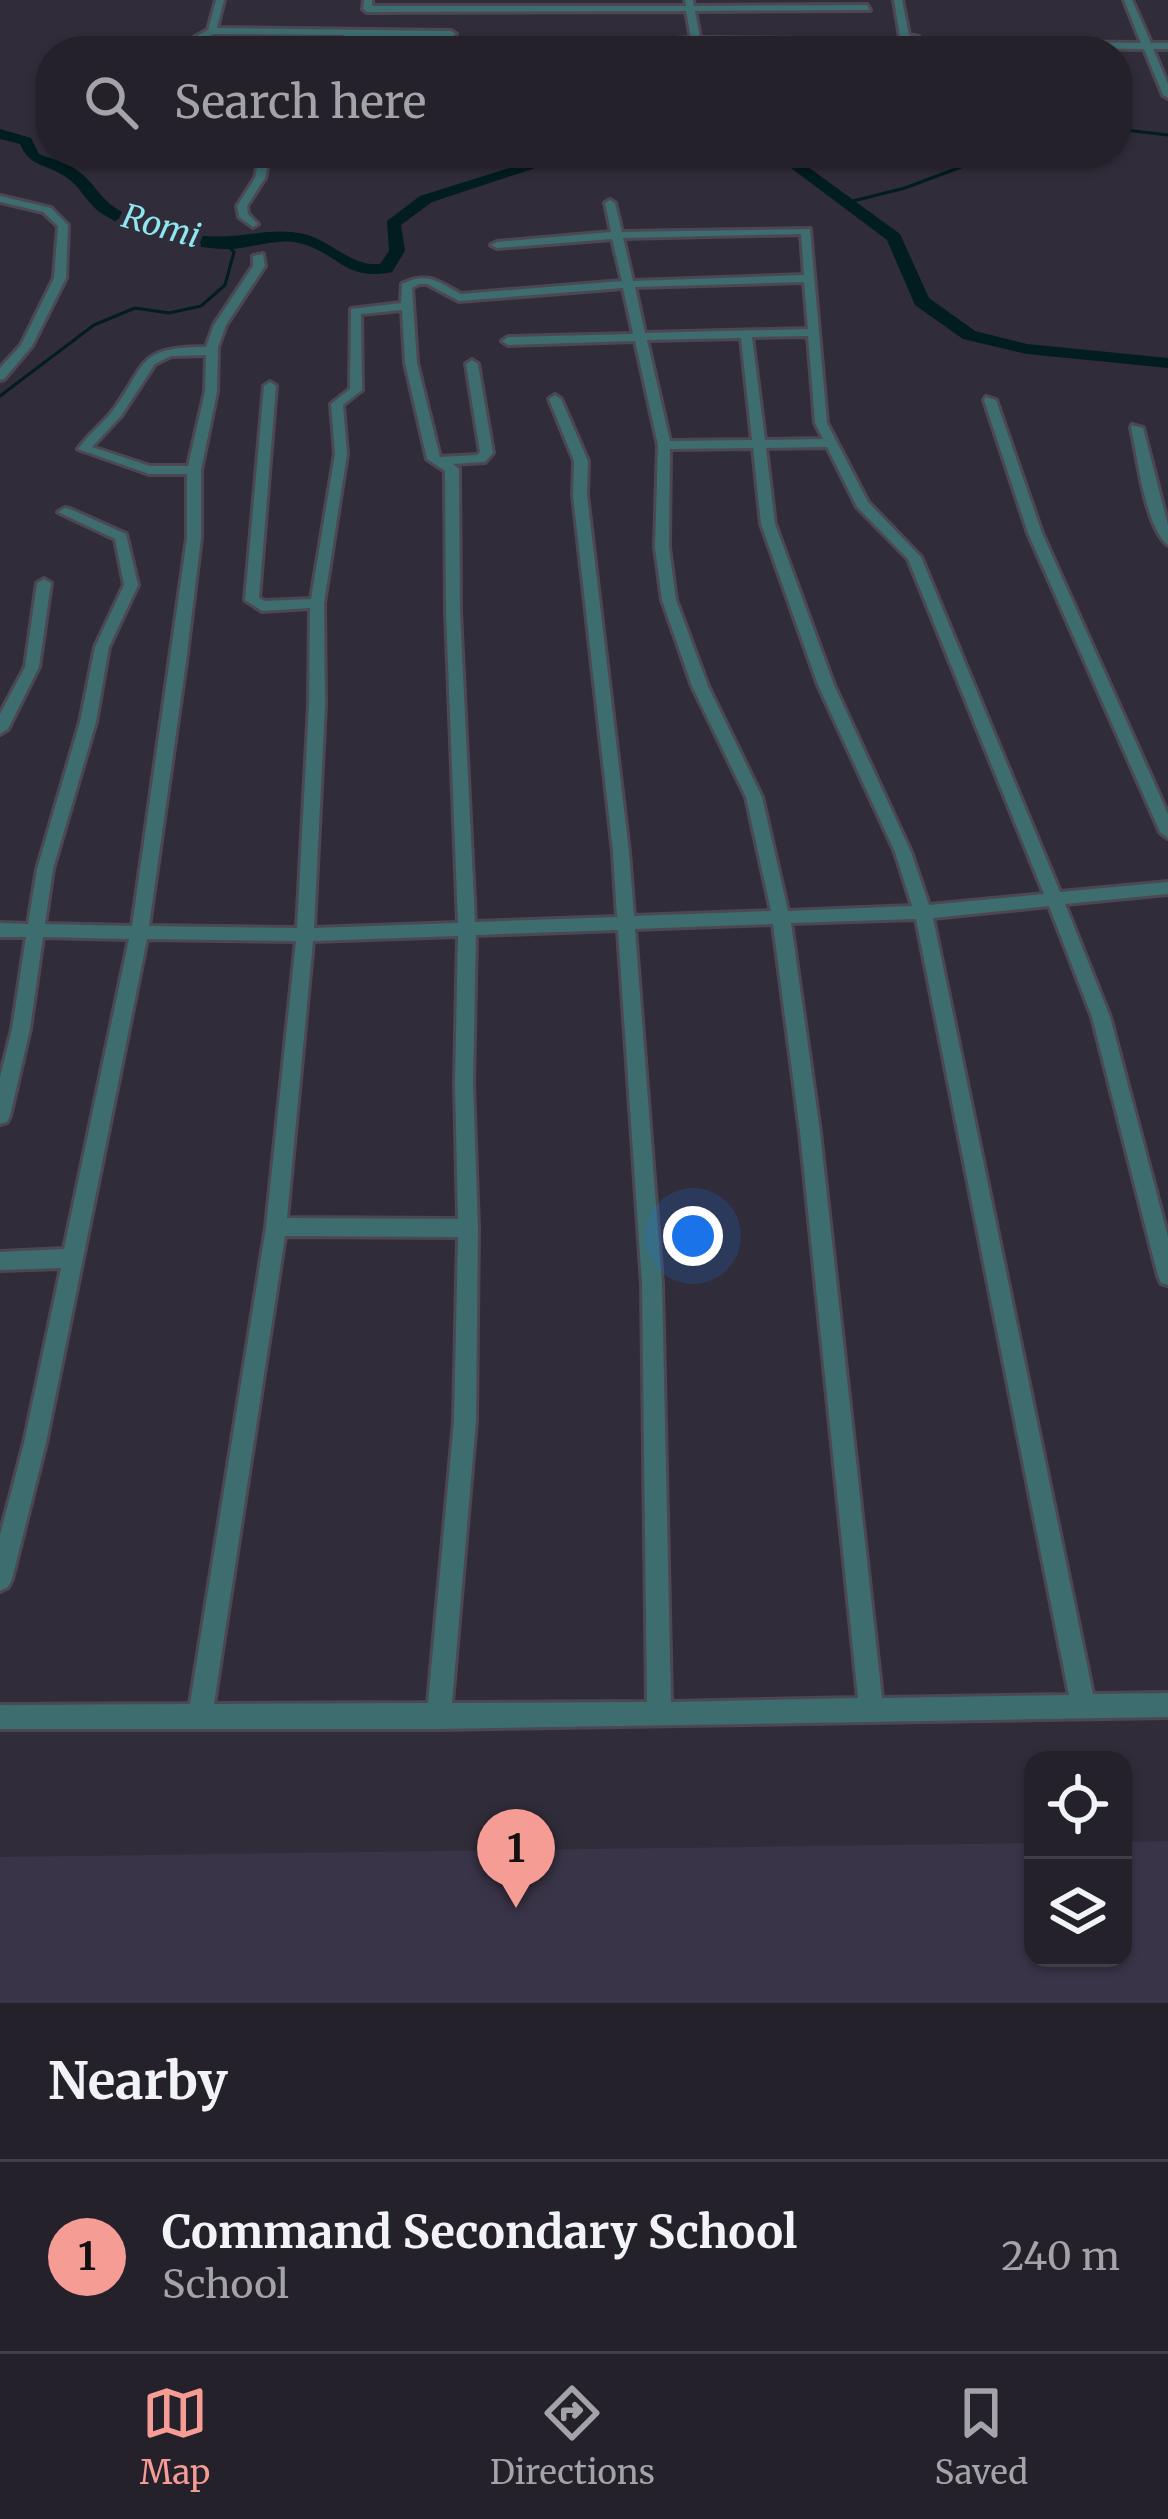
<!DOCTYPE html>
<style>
:root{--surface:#24212b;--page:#302e37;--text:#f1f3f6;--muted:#a3a3a9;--line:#413e47;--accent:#f59c95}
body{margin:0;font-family:Merriweather,serif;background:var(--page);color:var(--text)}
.controls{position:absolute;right:36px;bottom:36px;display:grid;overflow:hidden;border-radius:24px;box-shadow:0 3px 9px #0004}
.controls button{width:108px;height:108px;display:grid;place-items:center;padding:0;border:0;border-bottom:3px solid var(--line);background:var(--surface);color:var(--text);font:60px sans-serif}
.you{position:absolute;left:693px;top:1236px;width:42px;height:42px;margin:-30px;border:9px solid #fff;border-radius:50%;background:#1a73e8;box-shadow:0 0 0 18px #1a73e833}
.badge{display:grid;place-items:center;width:78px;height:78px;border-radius:50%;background:var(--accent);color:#111;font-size:39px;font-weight:700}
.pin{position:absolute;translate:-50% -99px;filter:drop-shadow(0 3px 6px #0008)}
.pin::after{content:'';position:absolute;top:63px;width:42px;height:36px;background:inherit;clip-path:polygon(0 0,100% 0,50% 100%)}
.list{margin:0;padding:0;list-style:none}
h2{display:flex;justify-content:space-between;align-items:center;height:156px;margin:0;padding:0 48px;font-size:51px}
h2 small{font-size:39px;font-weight:400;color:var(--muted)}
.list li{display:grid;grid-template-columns:78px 1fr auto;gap:36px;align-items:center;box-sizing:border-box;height:192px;padding:0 48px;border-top:3px solid var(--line)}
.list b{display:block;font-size:45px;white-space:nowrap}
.list p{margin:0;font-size:39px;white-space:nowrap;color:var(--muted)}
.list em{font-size:39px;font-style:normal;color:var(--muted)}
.icon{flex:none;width:66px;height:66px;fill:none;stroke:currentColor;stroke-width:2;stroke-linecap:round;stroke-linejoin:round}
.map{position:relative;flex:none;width:1168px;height:2003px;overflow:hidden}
.search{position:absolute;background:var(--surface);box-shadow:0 3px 9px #0004;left:36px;right:36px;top:36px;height:132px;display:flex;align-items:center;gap:30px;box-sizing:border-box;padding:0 42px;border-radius:48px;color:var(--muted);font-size:45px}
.sheet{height:348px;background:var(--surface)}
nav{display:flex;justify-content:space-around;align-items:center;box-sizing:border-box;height:168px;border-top:3px solid var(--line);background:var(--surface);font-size:33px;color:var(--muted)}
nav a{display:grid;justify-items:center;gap:6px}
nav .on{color:var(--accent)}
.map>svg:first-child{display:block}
</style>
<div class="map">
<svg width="1168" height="2003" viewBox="0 0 1168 2003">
<rect width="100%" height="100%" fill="#302c39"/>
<path fill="#393447" d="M1168,1841V2003H0V1857L1033,1843V1958H1123V1842Z"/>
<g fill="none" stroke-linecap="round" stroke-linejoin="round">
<path stroke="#021d1f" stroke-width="3" d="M1117,129L1168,135
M849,202L905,188L982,159V153
M0,396L94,325L135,308L169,313L201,306L225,285L234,252L226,244"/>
<path fill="#021d1f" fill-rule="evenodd" d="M0,129L31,138L39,154C54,160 70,163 82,174C94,184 101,198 114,207C136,222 168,228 193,234C232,243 267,225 304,234C332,241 351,267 380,264L389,251L387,221L420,196L557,153H581L432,202L401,225L405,251L392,272C344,282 338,252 299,243C273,237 251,250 225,249C189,248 132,234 101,213C88,204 82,190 70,180C51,164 30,169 20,144L0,139Z
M755,153L797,159L900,234L929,298L975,331L1027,344L1168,358V368L1027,354L963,339L915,305L887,240L787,165Z"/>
<defs>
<path id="minor" d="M216,0H224L217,28L451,31L456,34L451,37L354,36L341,51H331L344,35L214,34L206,37L223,51H212L195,37L208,30Z
M364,0H372V6H686L685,0H693L694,6L867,5L870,10L695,11L700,38H703L909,40L900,37L894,0H902L909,35L919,37L920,41L1141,43L1124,0H1132L1151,43H1168V49H1153L1168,84V98L1163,95L1144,49L696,43L506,51L511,48L691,38L686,11L367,12L363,9Z
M260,153H270L265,178L247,206L248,214L258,224L253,227L239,217L237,206L255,178Z
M0,196L51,208L68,225L66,278L32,346L4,379L0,380V368L21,345L54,278L58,226L43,212L0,202Z
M610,200L615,203L622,232L810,229L827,423L868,502L921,557L1060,892L1168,882V894L1065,904L1110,1017L1168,1237V1285L1161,1283L1158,1276L1092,1017L1049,906L933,918L1093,1694L1168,1693V1717L439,1729H0V1705L190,1704L266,1227L296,941L147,939L46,1443L12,1579L8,1587L0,1591V1535L24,1443L61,1268L0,1270V1252L64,1249L129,939L43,937L30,1029L10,1116L7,1122L0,1124V1077L12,1029L26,937H0V923L28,924L37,869L80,722L95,647L124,585L115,539L58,512L65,508L70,509L126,534L138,585L109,647L96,722L53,869L45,924L132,926L187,538V474H149L78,449C87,436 100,426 111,413C148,365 134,347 206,347L214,325L253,266V256L263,254L265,266L226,325L218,347L217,392L201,470V538L186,662L149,926L297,928L309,705L310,608L262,611L245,600L264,386L270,382L276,386L259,598L265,601L311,599L335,454L331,404L350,389L351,309L401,303L402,284C427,271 439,282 461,294L622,281L612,239L497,248L491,245L497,242L611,232L605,203ZM801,234L804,275L633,281L623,238ZM804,282L808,329L645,333L635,287ZM419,284H427L459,301L623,288L633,334L508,337L502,341L508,345L635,341L658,445L655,547L662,600L692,686L746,797L771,911L634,916L629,852L587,495L588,461L561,399L555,395L549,399L574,461L573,495L613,852L617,917L475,922L460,612L459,469L453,464L485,462L493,453L478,364L472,360L466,364L480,452L477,455L440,457L417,363L412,288ZM402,310L405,363L427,459L445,471L446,612L458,923L314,928L325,705L324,603L347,454L343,405L362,390L361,314ZM808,336L815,423L823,439L765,440L752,337ZM741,338L752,440L670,441L647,340ZM206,355L205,392L188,466H150L92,447L121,416L155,364L171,356ZM827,447L857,507L908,559L1044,894L929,905L911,852L834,685L775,524L766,448ZM753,448L761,524L818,685L895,852L912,906L788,911L762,797L708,686L676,600L669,547L670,449ZM916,919L1069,1695L882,1698L820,1132L791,923ZM773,924L800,1132L858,1698L671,1702L662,1284L635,929ZM618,930L642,1284L647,1702L452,1703L476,1421L478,1228L473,1083L476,935ZM458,936L455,1083L458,1219L287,1218L313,941ZM285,1236L458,1237L454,1421L428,1703L214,1704Z
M986,397L996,400L1042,533L1168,814V838L1160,832L1028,533L984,400Z
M1132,425L1143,428L1168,525V545C1145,527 1138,458 1131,428Z
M44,579L51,583L39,667L8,729L0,734V714L25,667L37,583Z"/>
</defs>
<use href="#minor" stroke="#4b4753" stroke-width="6"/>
<use href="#minor" fill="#3d6d6f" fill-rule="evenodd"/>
</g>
<g text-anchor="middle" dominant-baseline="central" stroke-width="12" stroke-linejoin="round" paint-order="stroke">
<g font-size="33" font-style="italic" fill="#8ee6ef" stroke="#302c39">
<text transform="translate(161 226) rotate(16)">Romi</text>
</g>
</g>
</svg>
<div class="controls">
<button><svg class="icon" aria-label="locate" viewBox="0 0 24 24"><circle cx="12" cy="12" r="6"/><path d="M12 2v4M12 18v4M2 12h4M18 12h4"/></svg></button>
<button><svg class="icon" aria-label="layers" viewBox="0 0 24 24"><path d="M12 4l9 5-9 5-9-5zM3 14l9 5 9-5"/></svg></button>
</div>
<div class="you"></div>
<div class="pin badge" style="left:516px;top:1908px">1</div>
<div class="search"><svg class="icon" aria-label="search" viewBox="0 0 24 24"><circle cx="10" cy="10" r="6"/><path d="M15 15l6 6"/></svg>Search here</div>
</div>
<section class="sheet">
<h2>Nearby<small></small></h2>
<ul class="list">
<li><span class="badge">1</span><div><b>Command Secondary School</b><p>School</p></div><em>240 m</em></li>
</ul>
</section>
<nav>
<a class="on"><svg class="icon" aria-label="map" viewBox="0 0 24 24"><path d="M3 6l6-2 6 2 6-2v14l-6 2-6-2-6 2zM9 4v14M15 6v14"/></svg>Map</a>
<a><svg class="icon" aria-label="directions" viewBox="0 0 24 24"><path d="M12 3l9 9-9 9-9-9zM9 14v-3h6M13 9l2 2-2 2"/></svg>Directions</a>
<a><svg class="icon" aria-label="saved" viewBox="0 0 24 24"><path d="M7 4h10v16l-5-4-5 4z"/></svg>Saved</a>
</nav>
